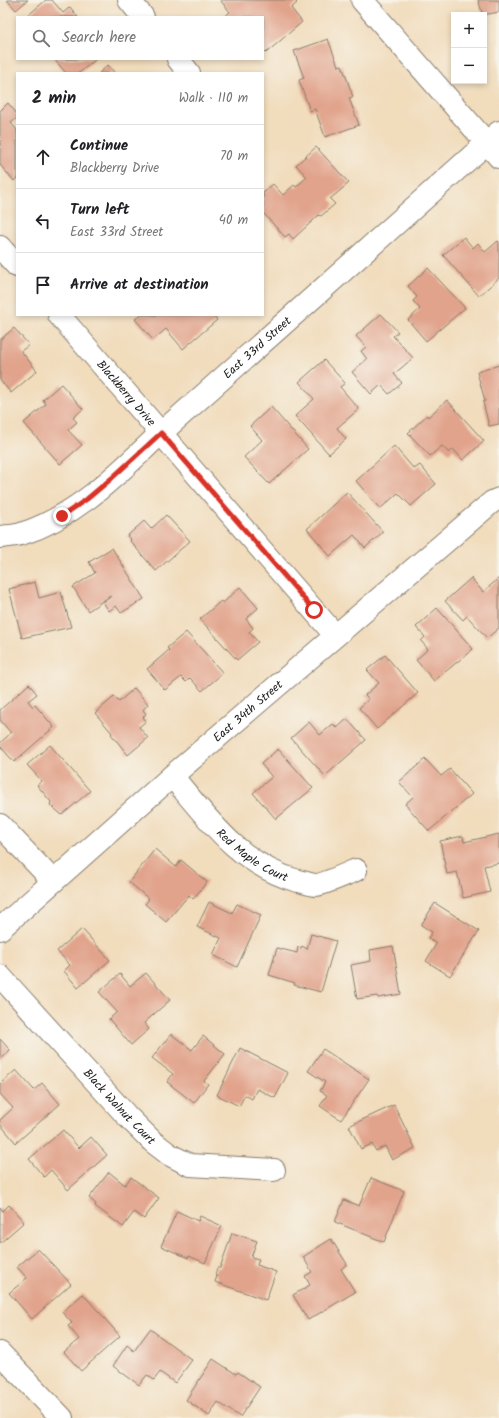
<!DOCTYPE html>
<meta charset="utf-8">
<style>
:root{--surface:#fff;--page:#f2f2f2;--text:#202124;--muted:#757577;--line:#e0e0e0}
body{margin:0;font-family:Kalam,sans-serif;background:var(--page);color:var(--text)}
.controls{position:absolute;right:12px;top:12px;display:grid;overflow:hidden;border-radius:0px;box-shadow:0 2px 6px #0003}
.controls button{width:36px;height:36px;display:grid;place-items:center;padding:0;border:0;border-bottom:1px solid var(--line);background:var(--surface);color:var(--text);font:20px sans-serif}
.stop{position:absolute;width:12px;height:12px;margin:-9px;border:3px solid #d93025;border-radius:50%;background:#fff}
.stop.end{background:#d93025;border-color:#fff;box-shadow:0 1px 4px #0008}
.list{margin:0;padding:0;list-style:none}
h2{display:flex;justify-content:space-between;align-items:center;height:52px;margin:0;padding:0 16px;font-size:17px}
h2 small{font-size:13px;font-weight:400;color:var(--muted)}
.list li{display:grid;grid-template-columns:26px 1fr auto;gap:12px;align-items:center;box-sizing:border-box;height:64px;padding:0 16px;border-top:1px solid var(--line)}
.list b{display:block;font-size:15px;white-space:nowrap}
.list p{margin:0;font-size:13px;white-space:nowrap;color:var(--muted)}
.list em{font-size:13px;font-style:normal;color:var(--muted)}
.icon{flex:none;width:22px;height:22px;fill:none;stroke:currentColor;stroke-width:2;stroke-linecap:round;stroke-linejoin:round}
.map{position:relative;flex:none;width:499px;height:1418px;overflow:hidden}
.search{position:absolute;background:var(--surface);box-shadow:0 2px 6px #0003;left:16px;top:16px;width:248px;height:44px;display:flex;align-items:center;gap:10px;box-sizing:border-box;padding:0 14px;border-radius:0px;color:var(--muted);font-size:15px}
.panel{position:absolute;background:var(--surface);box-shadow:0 2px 6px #0003;left:16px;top:72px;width:248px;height:244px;border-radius:0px}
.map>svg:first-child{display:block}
</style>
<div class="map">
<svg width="499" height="1418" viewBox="0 0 499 1418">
<rect width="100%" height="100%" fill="#f7f3e8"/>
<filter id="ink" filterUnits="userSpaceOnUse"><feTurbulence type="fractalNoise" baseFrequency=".025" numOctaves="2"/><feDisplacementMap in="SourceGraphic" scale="8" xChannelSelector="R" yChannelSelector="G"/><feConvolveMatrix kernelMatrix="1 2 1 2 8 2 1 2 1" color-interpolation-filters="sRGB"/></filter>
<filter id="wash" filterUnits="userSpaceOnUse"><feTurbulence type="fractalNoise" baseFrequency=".012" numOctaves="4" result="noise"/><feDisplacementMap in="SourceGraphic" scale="16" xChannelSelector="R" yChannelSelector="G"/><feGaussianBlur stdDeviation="0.9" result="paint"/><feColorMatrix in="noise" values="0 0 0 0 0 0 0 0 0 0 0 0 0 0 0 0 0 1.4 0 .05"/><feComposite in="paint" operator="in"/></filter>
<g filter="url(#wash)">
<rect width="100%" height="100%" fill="#f1dcbc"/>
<g id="blocks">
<path fill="#e1a38b" d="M7,0H28L16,10Z
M46,0H52L63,13L70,7L78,17H26Z
M220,0H294L297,3L291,8L302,22L266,53L263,50V17H224L230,12Z
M478,0H499V12L483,15Z
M328,39L338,66L342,65L353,97L349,98L359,125L325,137L315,109L310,111L299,80L304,78L294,51Z
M54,59H96L79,73H66Z
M108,65L115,73H99Z
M8,103L17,114V118L11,123L17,130V178L14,181L0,165V111Z
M316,147L349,183L330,199L335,204L321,216L319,215L293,239L289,234L285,237L263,213V193L273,184L283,195L294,185L296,187L307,177L296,165Z
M464,237L473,248L478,243L485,252L498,241L499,242V278L479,296L443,255Z
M428,268L465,308L426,341L408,320L420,309L413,301L417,297L408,286Z
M381,314L398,332L393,336L413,358L394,374L402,383L389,394L381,385L371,394L352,372L367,359L361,351L366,347L356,336Z
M140,315H213L217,320L183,349L166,329L153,340L135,319Z
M14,328L29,345L21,351L37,371L11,393L0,380V340Z
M324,360L345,383L340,387L359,409L337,428L346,439L329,454L295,416L314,399L299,382Z
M499,365V424L489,426L483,402L485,401L477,372Z
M61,384L83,409L73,418L77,422L68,430L82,445L60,464L24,423L46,404L43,400Z
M447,400L484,441L463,460L453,449L449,453L442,446L430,456L408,433L427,415L428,417Z
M271,407L308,449L269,484L244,457L262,440L250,426Z
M394,446L414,469L420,465L436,484L411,506L398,493L380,509L356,481Z
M347,492L383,532L365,548L354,535L330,556L307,529Z
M166,515L190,541L156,571L130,541L131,540L127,536L144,521L151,529Z
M112,548L144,599L121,613L116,606L109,611L103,602L111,597L110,596L88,611L73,587L95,573L89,562Z
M471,578L483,592L499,578V628L487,638L467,616L463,620L445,601Z
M35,582L39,598L61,592L71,627L22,638L9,589Z
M240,587L258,608L246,619L253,628L249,632L258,642L237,660L200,619L221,601L223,603Z
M437,608L473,649L434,681L416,660L428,649L421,641L425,637L416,627Z
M186,632L223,673L202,691L190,678L186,682L181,677L165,690L147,669L169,650L167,648Z
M385,655L418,693L377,729L359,708L369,699L365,695L379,683L367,670Z
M29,684L37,694L28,701L33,707L35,705L54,727L14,762L0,746V743L11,733L0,720V710Z
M134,688L148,704L143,710L146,714L143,717L146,721L139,727L148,738L128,755L111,734L112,733L95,713L114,697L119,702Z
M347,719L366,740L325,776L291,738L309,722L320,735L333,724L337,728Z
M50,745L90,791L62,815L50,805L51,802L37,785L42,781L27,765Z
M278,749L313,788L276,819L253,793L272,777L261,764Z
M425,759L441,776L450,769L472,794L429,831L405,804L413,797L399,782Z
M499,834V863L484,866L490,892L463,898L457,872L447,874L440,841L463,836L464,842Z
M155,849L176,867L181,860L207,882L193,899L189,895L166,922L145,904L149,899L129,882Z
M209,902L232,913L237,904L261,915L237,967L213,955L221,938L197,927Z
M435,903L479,931L450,976L426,961L436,944L428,938L432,932L421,925Z
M82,929L110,960L78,988L64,971L70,965L57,951Z
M311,934L336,941L321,992L294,985L295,983L269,975L277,948L297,953L298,947L301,948L302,946L307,949Z
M393,946L401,994L378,998L377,996L357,999L351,965L371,961L370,950Z
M146,973L170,1000L144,1023L149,1029L131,1045L109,1019L117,1012L99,992L120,974L130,986Z
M171,1034L192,1050L203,1036L225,1054L204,1081L208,1084L194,1103L167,1082L173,1074L152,1058Z
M0,1039L10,1050L0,1059Z
M240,1048L288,1073L275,1098L257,1089L252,1099L245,1095L239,1106L217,1095Z
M323,1049L369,1079L341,1120L320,1106L327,1095L320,1091L325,1082L308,1071Z
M16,1070L34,1090L42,1083L60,1104L16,1143L0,1124V1120L13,1108L0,1094V1084Z
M394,1105L415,1148L392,1160L385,1146L376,1151L372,1144L361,1149L349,1126Z
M63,1130L79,1148L91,1137L107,1155L68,1190L51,1170L44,1177L29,1159Z
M109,1172L125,1185L131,1177L159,1198L144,1219L134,1212L123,1227L95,1206L96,1204L89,1198Z
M371,1178L404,1191L384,1242L335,1222L344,1200L359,1206Z
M9,1205L24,1222L0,1243V1207L3,1211Z
M177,1211L198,1221L200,1216L222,1226L205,1263L189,1256L188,1258L161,1246Z
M232,1233L257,1241L251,1257L259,1259L257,1265L276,1272L266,1300L215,1282L217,1276L215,1275L217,1268H220Z
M331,1239L347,1264L341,1269L355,1292L308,1320L293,1295L310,1285L305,1276L312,1272L303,1257Z
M38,1249L71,1284L32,1319L9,1293L27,1278L17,1267Z
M83,1294L120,1336L81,1371L64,1352L79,1339L68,1326L72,1323L62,1312Z
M150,1329L192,1360L175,1383L160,1372L154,1380L147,1375L139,1385L113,1366L127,1345L134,1351Z
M213,1359L236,1374L238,1372L260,1387L240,1417L218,1402L209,1416L186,1400Z"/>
</g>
</g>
<g filter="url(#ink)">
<use href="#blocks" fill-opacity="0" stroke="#867c6c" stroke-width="1"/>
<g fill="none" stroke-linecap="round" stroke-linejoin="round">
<defs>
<g id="minor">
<path d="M129,0L143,17"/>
<path d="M362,0L499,157"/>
<path d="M178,59L189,73"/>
<path d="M0,247L17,266"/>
<path id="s1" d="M59,315L335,635"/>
<path id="s2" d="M0,537C7,536 14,536 21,534C78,516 119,472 161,433L499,132"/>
<path id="s3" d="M172,776C208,819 241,866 298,881C304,882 311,885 316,885C322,885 349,873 356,870"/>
<path d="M0,825L53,881"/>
<path id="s4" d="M0,929L172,776L492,502L499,499"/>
<path id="s5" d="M0,976L127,1116L153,1142L170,1155L190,1165L274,1170"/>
<path d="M0,1353L62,1418"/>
</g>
</defs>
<use href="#minor" stroke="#867c6c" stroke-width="24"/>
<use href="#minor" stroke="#fff" stroke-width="22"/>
</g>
</g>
<g fill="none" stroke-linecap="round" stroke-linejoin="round" filter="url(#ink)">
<path stroke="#d93025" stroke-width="5" d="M62,516L87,499L112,478L161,433L314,610"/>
</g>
<g text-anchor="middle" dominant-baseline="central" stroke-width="4" stroke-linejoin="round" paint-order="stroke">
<g font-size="12" fill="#1c1c1c" stroke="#f7f3e8">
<text stroke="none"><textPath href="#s2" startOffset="324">East 33rd Street</textPath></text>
<text stroke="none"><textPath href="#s1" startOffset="103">Blackberry Drive</textPath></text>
<text stroke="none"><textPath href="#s4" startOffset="330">East 34th Street</textPath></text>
<text stroke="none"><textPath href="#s3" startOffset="114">Red Maple Court</textPath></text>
<text stroke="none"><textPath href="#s5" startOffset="177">Black Walnut Court</textPath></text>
</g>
</g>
</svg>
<div class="controls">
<button>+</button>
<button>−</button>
</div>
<div class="stop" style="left:314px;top:610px"></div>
<div class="stop end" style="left:62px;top:516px"></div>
<div class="search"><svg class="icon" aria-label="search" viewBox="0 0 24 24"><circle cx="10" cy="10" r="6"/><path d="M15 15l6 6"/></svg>Search here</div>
<section class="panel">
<h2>2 min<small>Walk · 110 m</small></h2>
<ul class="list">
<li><svg class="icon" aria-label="ahead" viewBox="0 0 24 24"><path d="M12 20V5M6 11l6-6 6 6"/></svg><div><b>Continue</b><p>Blackberry Drive</p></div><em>70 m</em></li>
<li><svg class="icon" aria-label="left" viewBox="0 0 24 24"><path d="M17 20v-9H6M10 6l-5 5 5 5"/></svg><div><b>Turn left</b><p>East 33rd Street</p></div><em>40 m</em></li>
<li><svg class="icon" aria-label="arrive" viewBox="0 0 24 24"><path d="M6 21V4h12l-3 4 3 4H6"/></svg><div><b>Arrive at destination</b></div></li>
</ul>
</section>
</div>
